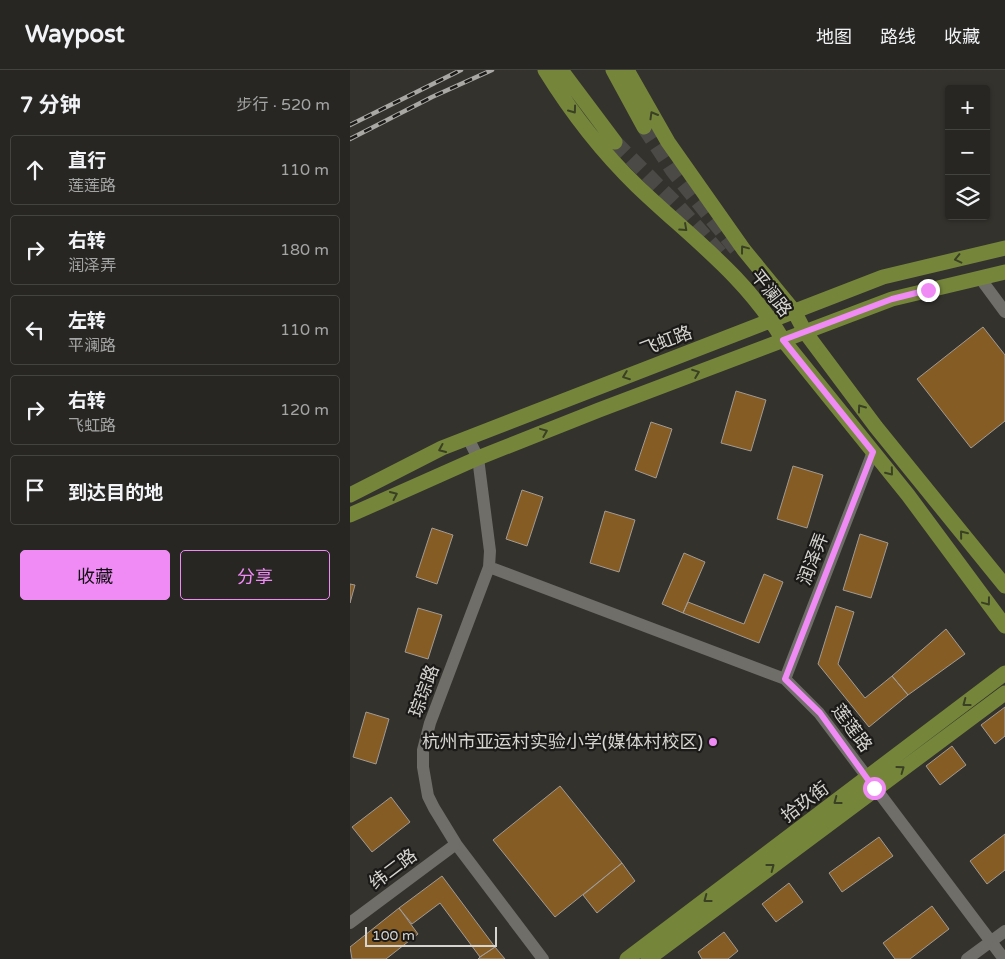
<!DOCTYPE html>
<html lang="zh">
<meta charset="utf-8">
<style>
:root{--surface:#272622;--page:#33322f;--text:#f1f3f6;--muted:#a4a5a5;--line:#434340;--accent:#f08bf6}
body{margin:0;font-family:"Varela Round","Noto Sans SC",sans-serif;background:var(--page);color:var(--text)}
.controls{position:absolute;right:15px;top:15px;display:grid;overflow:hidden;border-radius:5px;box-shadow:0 1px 4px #0004}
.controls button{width:45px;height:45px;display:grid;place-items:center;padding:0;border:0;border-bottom:1px solid var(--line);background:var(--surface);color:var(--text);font:25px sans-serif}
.scale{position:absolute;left:15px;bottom:12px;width:132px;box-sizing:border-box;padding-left:5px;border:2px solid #d6d5d1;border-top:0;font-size:14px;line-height:18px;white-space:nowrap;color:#d6d5d1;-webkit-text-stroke:4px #1b1a18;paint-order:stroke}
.stop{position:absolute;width:15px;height:15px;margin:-11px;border:4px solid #f08bf6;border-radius:50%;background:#fff}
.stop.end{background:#f08bf6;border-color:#fff;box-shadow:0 1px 5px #0008}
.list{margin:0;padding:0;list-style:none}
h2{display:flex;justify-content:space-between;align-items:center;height:65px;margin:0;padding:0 20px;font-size:21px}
h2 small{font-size:16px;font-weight:400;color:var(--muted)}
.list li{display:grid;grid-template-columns:32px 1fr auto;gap:15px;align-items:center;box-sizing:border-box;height:70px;margin:0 10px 10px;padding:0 10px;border:1px solid var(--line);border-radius:5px}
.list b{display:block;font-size:19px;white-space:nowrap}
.list p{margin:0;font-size:16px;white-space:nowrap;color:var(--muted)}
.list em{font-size:16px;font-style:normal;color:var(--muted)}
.actions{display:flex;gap:10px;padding:15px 20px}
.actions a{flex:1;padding:11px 0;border:1px solid var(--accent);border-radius:5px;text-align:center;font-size:18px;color:var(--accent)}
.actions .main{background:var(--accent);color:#111}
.icon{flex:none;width:28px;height:28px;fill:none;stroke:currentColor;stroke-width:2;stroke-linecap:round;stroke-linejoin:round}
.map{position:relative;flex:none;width:655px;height:889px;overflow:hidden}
header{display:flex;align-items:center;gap:30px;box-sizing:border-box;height:70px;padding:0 25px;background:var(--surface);border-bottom:1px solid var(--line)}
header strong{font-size:24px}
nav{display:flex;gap:28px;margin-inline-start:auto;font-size:18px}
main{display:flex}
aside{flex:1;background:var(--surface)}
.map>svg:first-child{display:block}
</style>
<header>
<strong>Waypost</strong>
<nav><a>地图</a><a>路线</a><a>收藏</a></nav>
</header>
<main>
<aside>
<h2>7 分钟<small>步行 · 520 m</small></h2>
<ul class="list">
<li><svg class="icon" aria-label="ahead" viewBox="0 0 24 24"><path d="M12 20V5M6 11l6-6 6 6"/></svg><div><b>直行</b><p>莲莲路</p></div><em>110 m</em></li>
<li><svg class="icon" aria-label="right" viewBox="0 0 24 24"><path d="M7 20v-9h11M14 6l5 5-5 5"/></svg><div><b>右转</b><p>润泽弄</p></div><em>180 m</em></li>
<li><svg class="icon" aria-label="left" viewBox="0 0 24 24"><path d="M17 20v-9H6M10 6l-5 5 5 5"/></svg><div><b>左转</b><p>平澜路</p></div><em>110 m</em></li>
<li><svg class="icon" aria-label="right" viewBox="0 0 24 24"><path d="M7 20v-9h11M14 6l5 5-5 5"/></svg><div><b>右转</b><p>飞虹路</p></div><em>120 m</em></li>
<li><svg class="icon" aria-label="arrive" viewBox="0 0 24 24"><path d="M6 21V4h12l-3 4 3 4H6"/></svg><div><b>到达目的地</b></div></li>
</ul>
<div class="actions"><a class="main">收藏</a><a>分享</a></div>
</aside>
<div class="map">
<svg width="655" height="889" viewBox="0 0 655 889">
<rect width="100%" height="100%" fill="#34322d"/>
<path fill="#865c25" stroke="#a09b96" d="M633,257L655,285V351L621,378L567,309Z
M386,321L416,330L401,381L371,373Z
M301,352L322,359L306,408L285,400Z
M443,396L473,405L457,458L427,449Z
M172,420L193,427L177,476L156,469Z
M255,441L285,450L269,502L240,493Z
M82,458L103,465L87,514L66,507Z
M510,464L538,473L521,528L493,520Z
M334,483L355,492L333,543L312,534Z
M414,504L433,512L409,573L333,543L338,532L394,554Z
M0,514L5,515L0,533Z
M486,536L504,542L488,594L515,628L542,606L558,625L519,657L468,594Z
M68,538L92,545L78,589L55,582Z
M596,559L615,584L558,625L542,606Z
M655,637V666L645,674L631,655Z
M16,642L39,649L26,694L3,687Z
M602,676L616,695L590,715L576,696Z
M210,716L272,793L205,847L143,770Z
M41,727L60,752L22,782L2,757Z
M655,764V800L637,814L620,791Z
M529,767L543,786L492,822L479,803Z
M272,793L285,811L247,843L233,825Z
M92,806L145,877L130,887L90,833L62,854L49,838Z
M439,813L453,832L426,852L412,834Z
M582,836L599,859L560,889H545L533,873Z
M49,838L68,864L36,889H2L0,877Z
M374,862L388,881L378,889H352L348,882Z
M145,877L155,889H128L130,887Z"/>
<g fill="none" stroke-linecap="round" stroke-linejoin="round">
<path stroke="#4c4a46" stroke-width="15" stroke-dasharray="15 8" stroke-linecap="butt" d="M294,57L323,101L386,179
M265,72L328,136L375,189"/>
<path stroke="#6f6e68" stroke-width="12" d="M630,208L655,242
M118,368L128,388L140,481L139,497L80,653L73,680V697L78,726L84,738L106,774L193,889
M139,497L435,609L469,643L654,889
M435,609L523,382
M0,853L106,774
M617,889L655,861"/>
<path stroke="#75863b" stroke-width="15" d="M195,0C221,42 252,82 287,116C339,166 397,207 433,270L558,425L655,556
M211,0L265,72
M263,0L294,57
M277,0L318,72L394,180L444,241L455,262L526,357L655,516
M0,425L92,378L533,207L655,178
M0,445L128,388L249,340L542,229L655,202
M277,889L655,603
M298,889L655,623"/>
<defs>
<path id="rail" d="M0,55L111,0
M0,69L82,27L142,0"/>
</defs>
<use href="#rail" stroke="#a9a8a4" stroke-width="4.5"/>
<use href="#rail" stroke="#1b1a18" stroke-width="2.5" stroke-dasharray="8" stroke-linecap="butt"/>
</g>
<defs><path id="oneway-chevron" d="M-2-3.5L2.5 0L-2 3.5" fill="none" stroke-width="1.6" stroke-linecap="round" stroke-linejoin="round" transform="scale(1.25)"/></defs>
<g stroke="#3a4024">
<use href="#oneway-chevron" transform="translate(223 40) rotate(54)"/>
<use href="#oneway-chevron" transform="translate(303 45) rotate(-120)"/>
<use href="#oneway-chevron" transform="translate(334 158) rotate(42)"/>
<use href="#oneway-chevron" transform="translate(394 179) rotate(-127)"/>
<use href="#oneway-chevron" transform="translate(608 189) rotate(167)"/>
<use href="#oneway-chevron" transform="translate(346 303) rotate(-21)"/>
<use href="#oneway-chevron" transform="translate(276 306) rotate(159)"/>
<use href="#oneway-chevron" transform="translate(511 338) rotate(-126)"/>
<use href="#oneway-chevron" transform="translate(194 362) rotate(-22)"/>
<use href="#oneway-chevron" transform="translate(92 379) rotate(156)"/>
<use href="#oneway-chevron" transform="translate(540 402) rotate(51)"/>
<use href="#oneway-chevron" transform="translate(44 425) rotate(-24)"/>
<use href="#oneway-chevron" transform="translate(613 464) rotate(-129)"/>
<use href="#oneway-chevron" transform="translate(637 532) rotate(53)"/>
<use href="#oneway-chevron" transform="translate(616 633) rotate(143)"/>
<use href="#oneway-chevron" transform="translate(551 699) rotate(-36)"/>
<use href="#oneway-chevron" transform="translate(487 731) rotate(143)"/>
<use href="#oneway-chevron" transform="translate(421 797) rotate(-37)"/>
<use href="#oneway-chevron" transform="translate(357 829) rotate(143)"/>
</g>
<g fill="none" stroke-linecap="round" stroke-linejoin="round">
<path stroke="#f08bf6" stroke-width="6" d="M524,718L470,643L435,609L523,382L433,270L542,229L578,220"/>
</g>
<circle fill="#f08bf6" stroke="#1b1a18" stroke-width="2" cx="363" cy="672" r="5"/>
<g text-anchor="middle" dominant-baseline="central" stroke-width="4.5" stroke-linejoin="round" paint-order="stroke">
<g font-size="18" fill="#d6d5d1" stroke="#1b1a18">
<text transform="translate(421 223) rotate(52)">平澜路</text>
<text transform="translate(316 271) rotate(-21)">飞虹路</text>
<text transform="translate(463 489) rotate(-69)">润泽弄</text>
<text transform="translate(74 621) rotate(-70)">琮琮路</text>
<text transform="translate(502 658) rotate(54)">莲莲路</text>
<text transform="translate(455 732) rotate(-37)">拾玖街</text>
<text transform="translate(43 799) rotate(-37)">纬二路</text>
</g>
<g font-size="18" fill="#d6d5d1" stroke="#1b1a18" text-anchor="end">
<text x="353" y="672">杭州市亚运村实验小学(媒体村校区)</text>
</g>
</g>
</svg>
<div class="controls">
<button>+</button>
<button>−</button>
<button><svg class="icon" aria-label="layers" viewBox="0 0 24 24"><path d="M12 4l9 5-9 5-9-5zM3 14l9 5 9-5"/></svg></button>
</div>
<div class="scale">100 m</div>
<div class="stop" style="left:524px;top:718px"></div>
<div class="stop end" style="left:578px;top:220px"></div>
</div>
</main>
